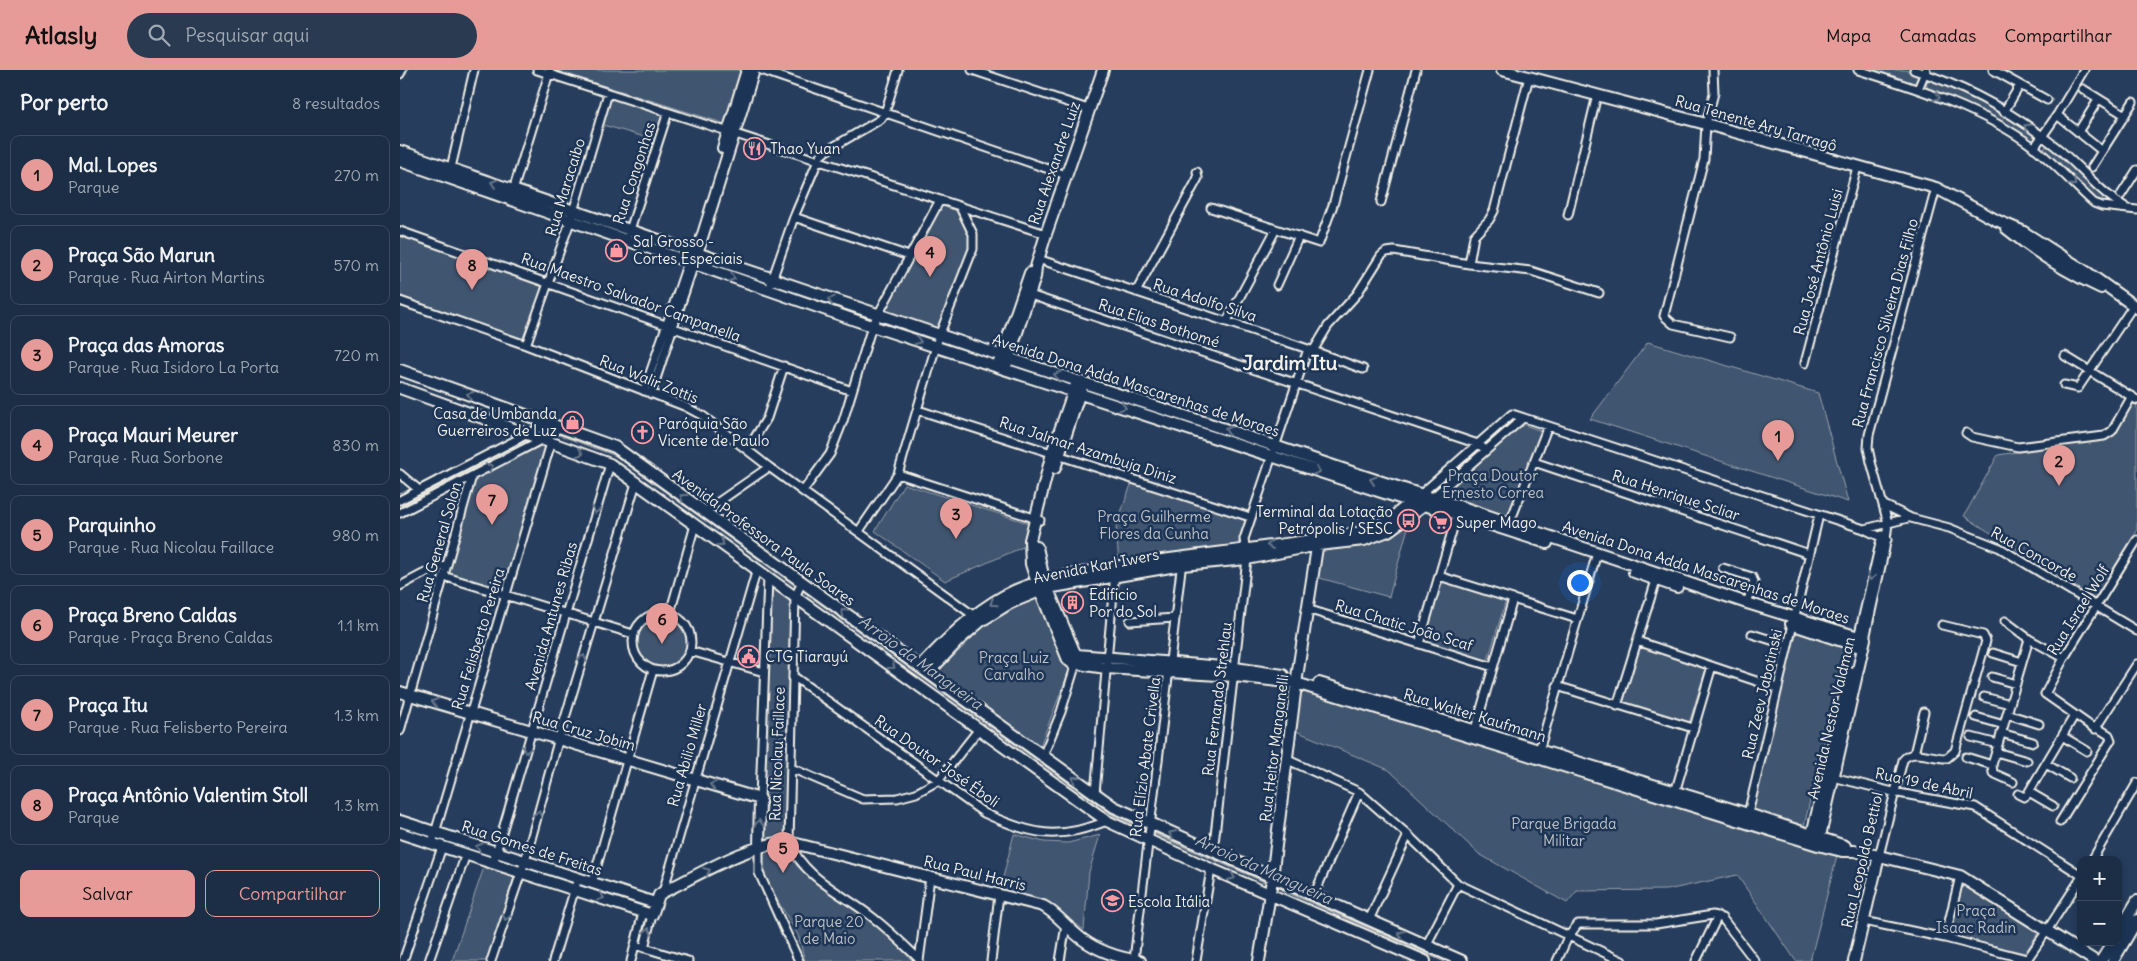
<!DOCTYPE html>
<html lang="pt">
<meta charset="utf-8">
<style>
:root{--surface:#1c2e46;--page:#293a51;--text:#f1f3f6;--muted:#a0a8b3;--line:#3a4a5f;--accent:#e69b98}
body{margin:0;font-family:Delius,sans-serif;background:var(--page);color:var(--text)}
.controls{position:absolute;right:15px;bottom:15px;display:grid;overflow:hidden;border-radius:10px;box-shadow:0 2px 8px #0003}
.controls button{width:45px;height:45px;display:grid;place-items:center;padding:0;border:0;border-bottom:1px solid var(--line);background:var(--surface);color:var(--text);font:25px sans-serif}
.you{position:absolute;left:1179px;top:512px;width:18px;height:18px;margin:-12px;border:4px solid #fff;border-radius:50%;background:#1a73e8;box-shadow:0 0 0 8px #1a73e833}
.badge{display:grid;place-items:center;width:32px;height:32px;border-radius:50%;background:var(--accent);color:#111;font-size:16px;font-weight:700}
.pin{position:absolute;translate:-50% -41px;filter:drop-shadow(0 1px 2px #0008)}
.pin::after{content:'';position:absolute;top:26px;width:18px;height:15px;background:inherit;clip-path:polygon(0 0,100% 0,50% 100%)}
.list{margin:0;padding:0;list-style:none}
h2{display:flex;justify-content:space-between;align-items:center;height:65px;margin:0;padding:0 20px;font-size:21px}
h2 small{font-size:16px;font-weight:400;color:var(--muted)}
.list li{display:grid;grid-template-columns:32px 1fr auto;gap:15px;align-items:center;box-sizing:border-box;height:80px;margin:0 10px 10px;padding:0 10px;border:1px solid var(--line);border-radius:10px}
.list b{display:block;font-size:19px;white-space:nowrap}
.list p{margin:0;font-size:16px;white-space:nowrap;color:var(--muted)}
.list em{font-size:16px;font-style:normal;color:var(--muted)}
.actions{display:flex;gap:10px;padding:15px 20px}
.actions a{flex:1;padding:11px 0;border:1px solid var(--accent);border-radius:10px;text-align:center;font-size:18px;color:var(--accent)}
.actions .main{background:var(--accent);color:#111}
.icon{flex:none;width:28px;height:28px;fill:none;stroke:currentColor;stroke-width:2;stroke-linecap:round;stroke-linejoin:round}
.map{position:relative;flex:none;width:1737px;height:891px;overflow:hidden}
header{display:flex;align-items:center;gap:30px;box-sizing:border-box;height:70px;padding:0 25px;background:var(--accent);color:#111}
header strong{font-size:24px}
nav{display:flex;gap:28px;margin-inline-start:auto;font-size:18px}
.search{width:350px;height:45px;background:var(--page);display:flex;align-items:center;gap:12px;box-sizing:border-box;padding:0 18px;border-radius:28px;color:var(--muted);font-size:19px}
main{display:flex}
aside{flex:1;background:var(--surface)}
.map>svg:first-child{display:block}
</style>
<header>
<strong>Atlasly</strong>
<div class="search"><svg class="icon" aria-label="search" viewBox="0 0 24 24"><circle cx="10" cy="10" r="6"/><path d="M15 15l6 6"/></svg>Pesquisar aqui</div>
<nav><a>Mapa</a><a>Camadas</a><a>Compartilhar</a></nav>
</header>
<main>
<aside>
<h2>Por perto<small>8 resultados</small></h2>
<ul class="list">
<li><span class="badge">1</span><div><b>Mal. Lopes</b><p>Parque</p></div><em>270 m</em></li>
<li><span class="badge">2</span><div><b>Praça São Marun</b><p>Parque · Rua Airton Martins</p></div><em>570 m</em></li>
<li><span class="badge">3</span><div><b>Praça das Amoras</b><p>Parque · Rua Isidoro La Porta</p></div><em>720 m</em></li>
<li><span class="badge">4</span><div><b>Praça Mauri Meurer</b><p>Parque · Rua Sorbone</p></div><em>830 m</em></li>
<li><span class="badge">5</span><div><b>Parquinho</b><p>Parque · Rua Nicolau Faillace</p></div><em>980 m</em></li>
<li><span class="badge">6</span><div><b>Praça Breno Caldas</b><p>Parque · Praça Breno Caldas</p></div><em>1.1 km</em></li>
<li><span class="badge">7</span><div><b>Praça Itu</b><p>Parque · Rua Felisberto Pereira</p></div><em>1.3 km</em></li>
<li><span class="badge">8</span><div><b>Praça Antônio Valentim Stoll</b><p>Parque</p></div><em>1.3 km</em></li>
</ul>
<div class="actions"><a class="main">Salvar</a><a>Compartilhar</a></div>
</aside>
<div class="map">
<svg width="1737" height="891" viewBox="0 0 1737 891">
<rect width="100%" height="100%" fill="#263d5d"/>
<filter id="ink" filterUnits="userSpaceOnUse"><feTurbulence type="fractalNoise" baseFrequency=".02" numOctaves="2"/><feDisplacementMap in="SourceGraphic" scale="10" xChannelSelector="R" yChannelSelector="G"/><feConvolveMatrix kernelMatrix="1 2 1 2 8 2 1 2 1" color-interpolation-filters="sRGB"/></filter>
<g filter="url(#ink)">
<path fill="#40546f" stroke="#9aa2ac" d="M154,0H342L326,54Z
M1471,0H1505L1517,4L1520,9L1518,12L1514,14Z
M1531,9C1567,24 1601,42 1634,64L1635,69L1631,72L1546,26L1528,19L1526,13Z
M212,27L264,42L255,70L203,55Z
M1649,76L1662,85L1703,125L1702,130L1697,132L1643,82L1645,77Z
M543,132L559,137L572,171L536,262L482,243Z
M0,163L146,214L124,272L0,227Z
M1248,272L1418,323L1448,432L1190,349Z
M1733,331L1737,335V461L1695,529L1564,446L1598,385L1711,367Z
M1119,353L1144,362L1109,449L1037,426Z
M142,371L149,373L104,520L46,503L75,408Z
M732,412L847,448L837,477L719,494L716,456Z
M504,414L628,453L623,477L545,511L475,461Z
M1010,450L989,527L916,507L922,477Z
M1041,510L1106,530L1087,593L1022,573Z
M370,513L393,529L387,769L374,768L360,773Z
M638,526L669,601L640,676L538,602L586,554Z
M237 572a25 25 0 1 1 50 0a25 25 0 1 1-50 0Z
M1393,560L1446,577L1404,756L1349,740Z
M1240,576L1306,598L1289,653L1222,633Z
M902,617L1438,782L1410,891H1396L1337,805L1267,820L1177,821L1167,833L1079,784L989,700L896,661Z
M614,764L644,772L668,773L700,765L689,802L684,860L644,830L600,819Z
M378,776L388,778L397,796L420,815L477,854L515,891H405L398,865L362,804V780Z
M84,797L114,807L86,891H52Z
M1561,813L1638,863L1625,883L1549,865Z"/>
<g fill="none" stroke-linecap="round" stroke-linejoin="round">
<path stroke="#9fa7ae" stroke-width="2" d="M155,363L215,385L713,745L746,760
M0,437L129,369
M751,762L868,813
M874,816L1044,891"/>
<defs>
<path id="street" d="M137,0L646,164
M361,0L666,105
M572,0L688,39
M1313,0L1314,23L1306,54L1304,89L1264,246L1273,254L1330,267
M1458,0C1519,19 1583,39 1635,78C1656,95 1674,115 1694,133L1702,136L1737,140
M1514,0C1564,16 1614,43 1655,76C1679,95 1698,121 1724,136
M1593,0L1647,30
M0,4L2,0
M1518,19L1526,0
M1683,19L1725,45
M1604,42L1620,15
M1657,45L1702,81
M1678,62L1698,30
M1634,78L1657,45L1684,0
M1692,97L1733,32
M50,102L74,0
M112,124L150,0
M1721,125L1737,100
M981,132L1016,0
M811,138L919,173L933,135L970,0
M1168,145L1197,25
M394,147L509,186
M0,161L452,321
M229,163L268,42
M638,189L908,279L963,299
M1069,194L1074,166L1089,150L1094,141L1129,7
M371,213L394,147L420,86L426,81L481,49L485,43L498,0
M877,215L899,166
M736,222L798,108L797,102
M627,224L1078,374L1086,380
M0,231L126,275L284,336L303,346L369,397L577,548
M827,251L876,159
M126,275L170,152L208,23
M913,281L928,256L957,224L981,186L986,182L994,181L1069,194L1131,201L1199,223
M1665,286L1737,330
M1405,293L1457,97
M1664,315L1678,318L1733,236
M244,321L288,192
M251,324L294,194
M518,340L850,447
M1566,363L1572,367L1618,377L1704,366L1712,361L1732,326
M347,380L367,348L384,296
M1134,392L1409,484
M0,404L19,420
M498,404L640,450
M403,421L430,384L443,351L472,256L540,130
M1020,425L1112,344L1464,459L1487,470
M1032,428L1123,348
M0,430L149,353
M1484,435L1511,448L1549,458L1600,478L1737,561
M304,442L369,397
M0,443L141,370L161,357
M1108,457L1148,356
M1465,459L1508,448
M459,461L498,404L539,266L573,179V164L560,137
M1737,470L1664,588L1645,624L1695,659L1737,594
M1323,498L1352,507L1354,512L1347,533
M43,506L233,564
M1039,506L1177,549
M402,512L395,527L389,772C406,811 445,824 476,850C491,862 505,876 519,889
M0,516L38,496L46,497
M907,539L1093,597
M233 572a29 29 0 1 1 58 0a29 29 0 1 1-58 0Z
M270,543L295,455
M730,551L775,548
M1605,551L1629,569L1664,588
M1352,564L1387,575
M1458,568L1482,465
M1465,569L1485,478L1488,453L1471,392L1468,378L1469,365L1536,118
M1237,571L1377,618
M1019,574L1058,441
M290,581L364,602
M1593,583L1622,592
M393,606L584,743C632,765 657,771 707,751
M1592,607L1616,614
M1157,616L1293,658
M1584,627L1610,634
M1217,636L1257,507
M1607,644L1639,654
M1576,647L1604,655
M0,661L72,406
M1074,663L1113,529
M1601,663L1633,672
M1662,666L1687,681
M1571,667L1598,674
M1596,682L1627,691
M1138,684L1197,483
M1514,684L1524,642
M643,686L661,642L677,590
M1566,687L1592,695
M888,690L959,722L1008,765L1058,814L1222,891
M1646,694L1670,708
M391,698L463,729L497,728L516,723L538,711L579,659
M1433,707L1493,722L1575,737L1681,805
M1613,712L1593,703L1592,695L1629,569
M1629,722L1653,736
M695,723L715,502
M1618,724L1624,727L1627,725L1674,646
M1274,726L1312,596
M360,729L368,507
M1347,748L1419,445
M1660,752L1711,670L1709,665L1696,657
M32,773L151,373
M359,777V803L399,891
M813,782L847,489L844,469L908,279
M1479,786L1503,690C1513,677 1533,689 1547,688L1555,681L1586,571L1583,565L1542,555
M1692,790L1737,713
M93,793L210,394
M192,813L253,600
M263,822L357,499
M914,825L959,722
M969,850L1008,765
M1464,851L1545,868L1626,889
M1545,868L1560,806
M235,875L288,891
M1026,876L1058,814
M244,878L252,845
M734,890L782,491
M3,891L42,777
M29,891L66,784
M91,891L125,791L159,668L236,413
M153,891L178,808
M231,891L243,842
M519,891L530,807
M591,891L599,825
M660,891L666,855
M796,891L811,799
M1157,891L1168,867L1178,854H1256L1313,845L1322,848L1355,891
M1296,891L1318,846
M1626,891L1646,862L1681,808"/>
<path id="secondary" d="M1102,0L1306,54L1536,118L1596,150L1622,161L1688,203L1737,238
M323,78L347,0
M0,81C260,171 520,260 782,345C875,375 966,409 1059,436L1347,533L1465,569L1418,775
M0,91L472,256L1012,432L1057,444L1147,473
M1606,158C1634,181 1668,203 1701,218
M295,190L354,0
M599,293L630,203
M606,296L635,207L636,197L646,164L703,0
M0,300L215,377L714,737L1062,891
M675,317L652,383L630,470L631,494L637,513L668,590L672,593L706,598L834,606L896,613L1418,775L1442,781H1454L1479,786L1560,806L1695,891
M0,318L210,394L707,751L811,799L1025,891
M655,398L681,319
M637,477L644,510L674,581L677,585L835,598L883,605
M1234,502L1277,517
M1391,554L1463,578
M520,597C546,570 571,544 604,526C634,509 669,506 702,499C790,484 879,478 966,461L988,451L1015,429
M528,603L559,570L581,551L610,533L647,518L782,495L847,489L918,475L964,470L988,461L1028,432
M919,613L1348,744L1445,776
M0,622L360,729L359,777
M0,751L255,833
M0,763L252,845L259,825L263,822C296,806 355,771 389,772L643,836C658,844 668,859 682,869C698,881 720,888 740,891
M1411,769L1450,603
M1718,863L1737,831
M859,891L870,824L897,607L918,471
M1454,891L1479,786
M1701,891L1713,872
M1713,891L1737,850"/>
</defs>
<use href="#street" stroke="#f4f1e8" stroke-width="11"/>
<use href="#secondary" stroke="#f4f1e8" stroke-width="14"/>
<use href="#street" stroke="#1d3557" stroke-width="7"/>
<use href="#secondary" stroke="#1d3557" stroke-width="10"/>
</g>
<defs><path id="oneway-chevron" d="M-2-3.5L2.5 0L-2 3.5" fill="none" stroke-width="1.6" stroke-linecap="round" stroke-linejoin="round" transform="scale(1.25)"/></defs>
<g stroke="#68778a">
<use href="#oneway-chevron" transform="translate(1537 27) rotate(22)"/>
<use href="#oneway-chevron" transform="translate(1627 57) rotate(-147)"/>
<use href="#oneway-chevron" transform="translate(94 113) rotate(-161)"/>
<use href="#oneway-chevron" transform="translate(1673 113) rotate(45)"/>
<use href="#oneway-chevron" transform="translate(332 208) rotate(19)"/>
<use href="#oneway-chevron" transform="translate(431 230) rotate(-161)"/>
<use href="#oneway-chevron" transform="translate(518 271) rotate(18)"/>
<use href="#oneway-chevron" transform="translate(657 305) rotate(-163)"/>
<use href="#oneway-chevron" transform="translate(70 325) rotate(-160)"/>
<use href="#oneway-chevron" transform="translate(723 337) rotate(18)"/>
<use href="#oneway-chevron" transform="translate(828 360) rotate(-162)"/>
<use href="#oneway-chevron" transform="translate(180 383) rotate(19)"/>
<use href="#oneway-chevron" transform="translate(90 397) rotate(-28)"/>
<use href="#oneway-chevron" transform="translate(917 401) rotate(18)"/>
<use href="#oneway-chevron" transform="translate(973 410) rotate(-162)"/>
<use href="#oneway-chevron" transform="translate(283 427) rotate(-144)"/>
<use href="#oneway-chevron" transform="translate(196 440) rotate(107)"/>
<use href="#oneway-chevron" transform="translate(321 473) rotate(36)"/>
<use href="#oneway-chevron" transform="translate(870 475) rotate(173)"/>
<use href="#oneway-chevron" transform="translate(1471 507) rotate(103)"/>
<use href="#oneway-chevron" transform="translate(593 533) rotate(147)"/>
<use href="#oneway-chevron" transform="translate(444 542) rotate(-144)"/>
<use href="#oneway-chevron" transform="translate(183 588) rotate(-73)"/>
<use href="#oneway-chevron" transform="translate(492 596) rotate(36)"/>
<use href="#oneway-chevron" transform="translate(35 632) rotate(-164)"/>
<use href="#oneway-chevron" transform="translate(126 680) rotate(106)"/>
<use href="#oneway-chevron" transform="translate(675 709) rotate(-144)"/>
<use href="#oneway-chevron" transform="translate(313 715) rotate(-163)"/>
<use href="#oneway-chevron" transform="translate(138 744) rotate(-75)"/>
<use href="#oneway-chevron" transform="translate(359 753) rotate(-89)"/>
<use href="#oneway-chevron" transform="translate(772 764) rotate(-155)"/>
<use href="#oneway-chevron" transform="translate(79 777) rotate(-162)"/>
<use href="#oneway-chevron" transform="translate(307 801) rotate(-25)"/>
<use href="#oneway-chevron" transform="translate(832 807) rotate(23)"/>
<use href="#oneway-chevron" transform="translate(201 827) rotate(19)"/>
<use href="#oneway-chevron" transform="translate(106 847) rotate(108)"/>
<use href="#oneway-chevron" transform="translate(248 861) rotate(-76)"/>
<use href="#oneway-chevron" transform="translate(1001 864) rotate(-156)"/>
</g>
</g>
<defs>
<symbol id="restaurant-ring" viewBox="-11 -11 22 22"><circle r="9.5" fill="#1d3557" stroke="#ff9aa2" stroke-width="1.5"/><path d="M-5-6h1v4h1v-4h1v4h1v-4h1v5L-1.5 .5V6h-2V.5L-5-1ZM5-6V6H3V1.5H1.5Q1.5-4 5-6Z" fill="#ff9aa2"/></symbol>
<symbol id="shop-ring" viewBox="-11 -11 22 22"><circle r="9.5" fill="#1d3557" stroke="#ff9aa2" stroke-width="1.5"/><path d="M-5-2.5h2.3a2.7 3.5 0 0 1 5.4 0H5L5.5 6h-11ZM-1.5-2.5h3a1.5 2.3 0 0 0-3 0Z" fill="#ff9aa2"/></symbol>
<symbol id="church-ring" viewBox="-11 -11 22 22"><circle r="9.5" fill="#1d3557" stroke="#ff9aa2" stroke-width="1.5"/><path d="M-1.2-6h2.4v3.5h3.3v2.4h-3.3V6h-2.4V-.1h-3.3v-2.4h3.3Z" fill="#ff9aa2"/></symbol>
<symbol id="bus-ring" viewBox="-11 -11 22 22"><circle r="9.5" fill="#1d3557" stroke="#ff9aa2" stroke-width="1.5"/><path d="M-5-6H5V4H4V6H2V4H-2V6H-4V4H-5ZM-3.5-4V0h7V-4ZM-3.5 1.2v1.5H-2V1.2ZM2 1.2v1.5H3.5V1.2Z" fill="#ff9aa2"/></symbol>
<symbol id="supermarket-ring" viewBox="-11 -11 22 22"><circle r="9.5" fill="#1d3557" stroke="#ff9aa2" stroke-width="1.5"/><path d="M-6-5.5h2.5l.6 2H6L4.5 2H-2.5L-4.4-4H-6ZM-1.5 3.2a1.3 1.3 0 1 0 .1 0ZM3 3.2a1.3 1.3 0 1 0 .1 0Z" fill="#ff9aa2"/></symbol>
<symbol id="building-ring" viewBox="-11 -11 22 22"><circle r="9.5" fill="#1d3557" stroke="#ff9aa2" stroke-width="1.5"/><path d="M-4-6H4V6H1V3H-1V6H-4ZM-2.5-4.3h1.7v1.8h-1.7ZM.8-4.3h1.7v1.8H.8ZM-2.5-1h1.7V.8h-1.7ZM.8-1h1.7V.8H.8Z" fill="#ff9aa2"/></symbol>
<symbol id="civic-ring" viewBox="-11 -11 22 22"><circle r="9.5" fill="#1d3557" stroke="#ff9aa2" stroke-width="1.5"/><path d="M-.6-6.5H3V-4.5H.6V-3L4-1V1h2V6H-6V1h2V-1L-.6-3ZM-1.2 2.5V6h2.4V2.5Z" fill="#ff9aa2"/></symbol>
<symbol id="school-ring" viewBox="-11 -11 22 22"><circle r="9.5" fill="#1d3557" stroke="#ff9aa2" stroke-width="1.5"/><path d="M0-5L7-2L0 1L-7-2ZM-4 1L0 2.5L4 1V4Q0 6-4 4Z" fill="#ff9aa2"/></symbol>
</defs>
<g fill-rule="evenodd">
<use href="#restaurant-ring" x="342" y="66" width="25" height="25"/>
<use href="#shop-ring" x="204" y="168" width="25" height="25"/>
<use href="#shop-ring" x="160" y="340" width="25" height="25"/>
<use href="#church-ring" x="230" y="350" width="25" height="25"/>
<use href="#bus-ring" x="996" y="438" width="25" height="25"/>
<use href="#supermarket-ring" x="1028" y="440" width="25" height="25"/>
<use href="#building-ring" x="660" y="520" width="25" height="25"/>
<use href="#civic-ring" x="336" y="574" width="25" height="25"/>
<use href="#school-ring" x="700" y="818" width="25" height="25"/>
</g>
<g text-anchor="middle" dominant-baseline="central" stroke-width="5" stroke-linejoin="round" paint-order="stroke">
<g font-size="15" fill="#f4f1e8" stroke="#1d3557">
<text transform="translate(1356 53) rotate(16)">Rua Tenente Ary Tarragô</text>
<text transform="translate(654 93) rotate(-71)">Rua Alexandre Luiz</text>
<text transform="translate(234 103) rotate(-72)">Rua Congonhas</text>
<text transform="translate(165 117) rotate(-73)">Rua Maracaibo</text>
<text transform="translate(1418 192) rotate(-75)">Rua José Antônio Luisi</text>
<text transform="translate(231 227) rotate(20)">Rua Maestro Salvador Campanella</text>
<text transform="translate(805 230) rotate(18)">Rua Adolfo Silva</text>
<text transform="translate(759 253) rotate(18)">Rua Elias Bothomé</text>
<text transform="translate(1485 253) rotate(-75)">Rua Francisco Silveira Dias Filho</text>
<text transform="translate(249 309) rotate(22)">Rua Walir Zottis</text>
<text transform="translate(736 315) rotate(18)">Avenida Dona Adda Mascarenhas de Moraes</text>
<text transform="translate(688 380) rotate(18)">Rua Jalmar Azambuja Diniz</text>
<text transform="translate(1276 425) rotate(18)">Rua Henrique Scliar</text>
<text transform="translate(364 467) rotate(36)">Avenida Professora Paula Soares</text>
<text transform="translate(39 472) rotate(-74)">Rua General Solon</text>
<text transform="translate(1634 484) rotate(29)">Rua Concorde</text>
<text transform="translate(696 496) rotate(-11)">Avenida Karl Iwers</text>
<text transform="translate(1306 502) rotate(18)">Avenida Dona Adda Mascarenhas de Moraes</text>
<text transform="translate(1678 540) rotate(-58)">Rua Israel Wolf</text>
<text transform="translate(151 546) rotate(-74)">Avenida Antunes Ribas</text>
<text transform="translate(1004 555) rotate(17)">Rua Chatic João Scaf</text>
<text transform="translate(78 569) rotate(-73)">Rua Felisberto Pereira</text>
<text transform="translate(1362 624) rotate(-77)">Rua Zeev Jabotinski</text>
<text transform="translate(817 629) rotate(-83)">Rua Fernando Strehlau</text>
<text transform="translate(1075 645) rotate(17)">Rua Walter Kaufmann</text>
<text transform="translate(1431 648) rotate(-77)">Avenida Nestor Valdman</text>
<text transform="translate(184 661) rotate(16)">Rua Cruz Jobim</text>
<text transform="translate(874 678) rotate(-83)">Rua Heitor Manganelli</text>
<text transform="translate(377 684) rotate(-88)">Rua Nicolau Faillace</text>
<text transform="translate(287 685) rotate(-74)">Rua Abilio Miller</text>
<text transform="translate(745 687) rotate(-83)">Rua Elízio Abate Crivella</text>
<text transform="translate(537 691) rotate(35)">Rua Doutor José Éboli</text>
<text transform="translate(1524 713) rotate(12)">Rua 19 de Abril</text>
<text transform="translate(132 778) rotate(18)">Rua Gomes de Freitas</text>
<text transform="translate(1462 790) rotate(-77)">Rua Leopoldo Bettiol</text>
<text transform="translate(575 803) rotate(14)">Rua Paul Harris</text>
</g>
<g font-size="15" fill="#f4f1e8" stroke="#1d3557" text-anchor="start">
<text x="370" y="78">Thao Yuan</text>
<text x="233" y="171">Sal Grosso -<tspan x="233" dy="17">Cortes Especiais</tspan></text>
<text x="157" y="343" text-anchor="end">Casa de Umbanda<tspan x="157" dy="17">Guerreiros de Luz</tspan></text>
<text x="258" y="353">Paróquia São<tspan x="258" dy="17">Vicente de Paulo</tspan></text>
<text x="993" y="441" text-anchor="end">Terminal da Lotação<tspan x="993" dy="17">Petrópolis / SESC</tspan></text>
<text x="1056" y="452">Super Mago</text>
<text x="689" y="524">Edificio<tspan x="689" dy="17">Por do Sol</tspan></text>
<text x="365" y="586">CTG Tiarayú</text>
<text x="728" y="831">Escola Itália</text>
</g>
<g font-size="15" fill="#bec2c4" stroke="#1d3557">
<text x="1093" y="405">Praça Doutor<tspan x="1093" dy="17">Ernesto Correa</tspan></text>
<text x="754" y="446">Praça Guilherme<tspan x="754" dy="17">Flores da Cunha</tspan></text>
<text x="614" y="587">Praça Luiz<tspan x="614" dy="17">Carvalho</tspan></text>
<text x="1164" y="753">Parque Brigada<tspan x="1164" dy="17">Militar</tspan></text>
<text x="1576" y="840">Praça<tspan x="1576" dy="17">Isaac Radin</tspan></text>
<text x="429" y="851">Parque 20<tspan x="429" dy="17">de Maio</tspan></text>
</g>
<g font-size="16" font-style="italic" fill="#bcbfc2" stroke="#1d3557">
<text transform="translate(521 592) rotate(36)">Arroio da Mangueira</text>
<text transform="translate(864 799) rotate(24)">Arroio da Mangueira</text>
</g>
<g font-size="20" font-weight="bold" fill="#f4f1e8" stroke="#1d3557">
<text x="890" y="292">Jardim Itu</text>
</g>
</g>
</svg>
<div class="controls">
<button>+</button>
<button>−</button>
</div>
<div class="you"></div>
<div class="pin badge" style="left:1378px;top:391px">1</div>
<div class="pin badge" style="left:1659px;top:416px">2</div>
<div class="pin badge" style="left:556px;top:469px">3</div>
<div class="pin badge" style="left:530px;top:207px">4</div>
<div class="pin badge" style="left:383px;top:803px">5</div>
<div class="pin badge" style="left:262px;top:574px">6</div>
<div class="pin badge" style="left:92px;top:455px">7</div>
<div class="pin badge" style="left:72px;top:220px">8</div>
</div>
</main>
